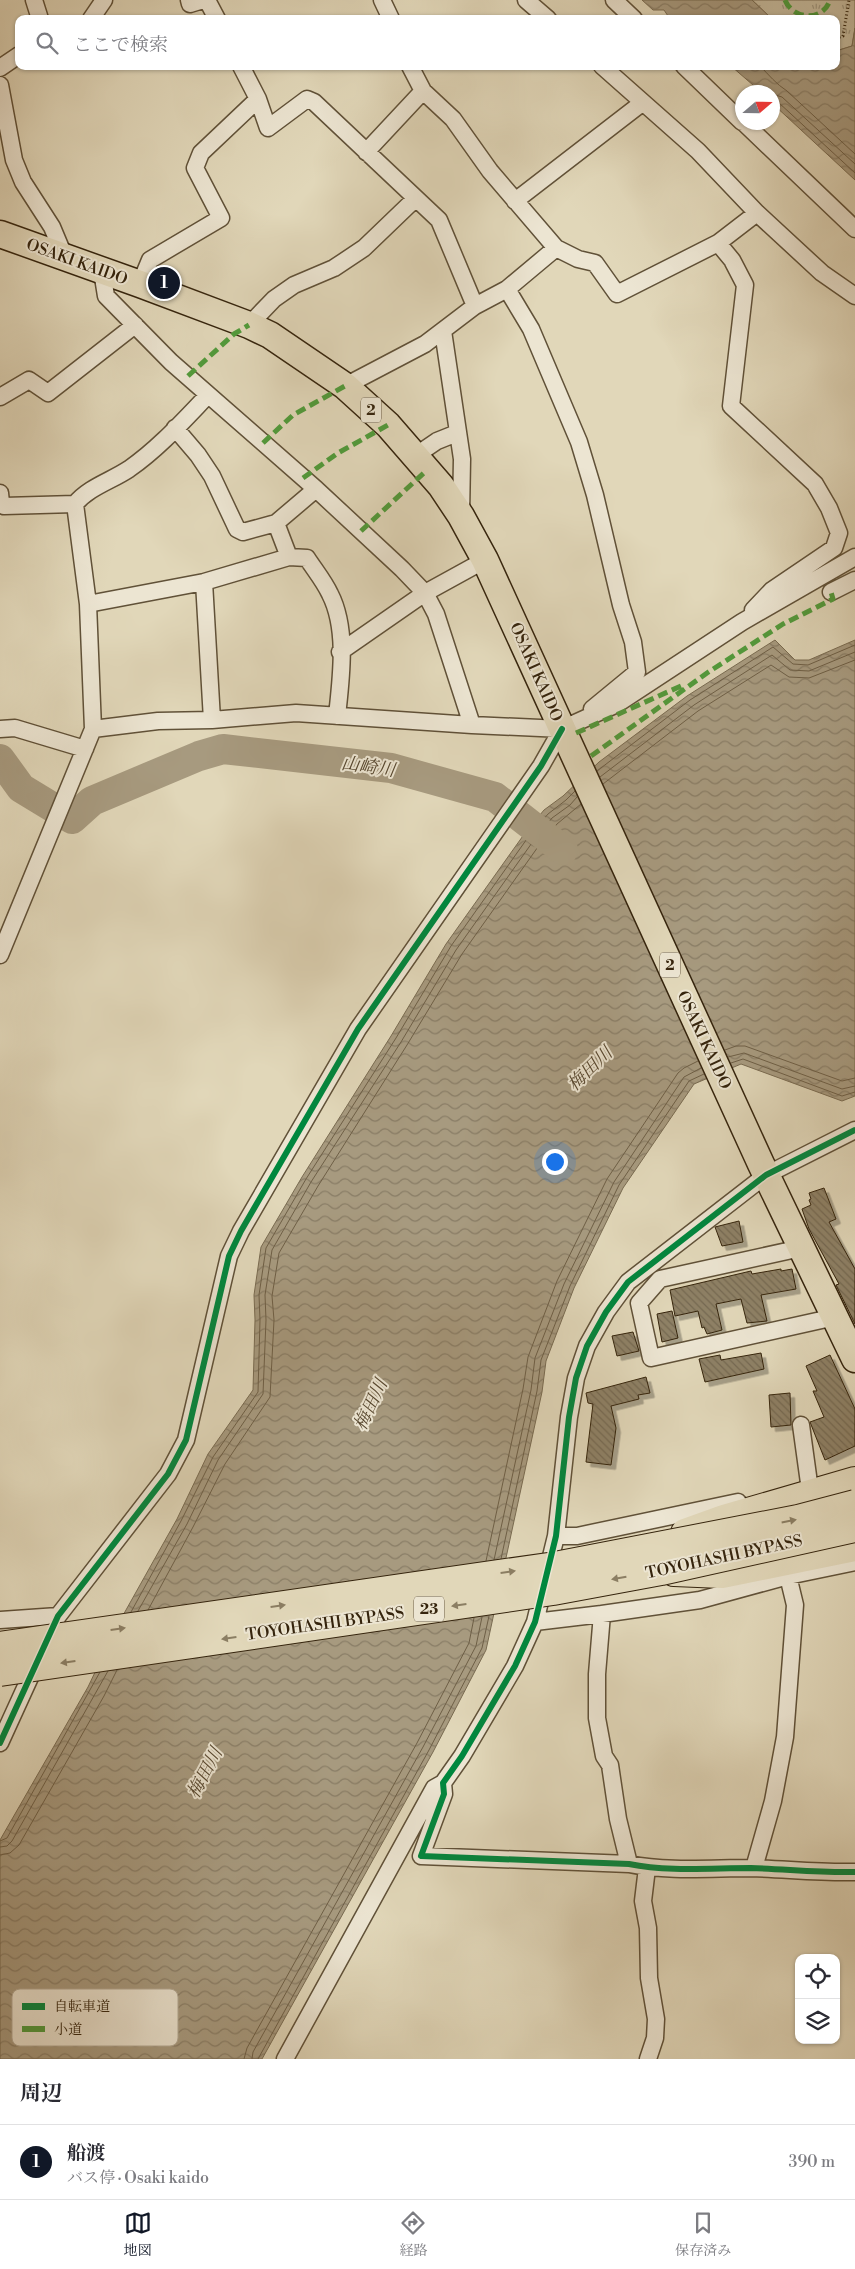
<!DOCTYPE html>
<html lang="ja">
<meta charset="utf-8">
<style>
:root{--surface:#fff;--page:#f2f2f3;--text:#2b2b33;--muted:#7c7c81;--line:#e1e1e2;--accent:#111827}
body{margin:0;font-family:"Libre Bodoni","Noto Serif JP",serif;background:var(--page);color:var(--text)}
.controls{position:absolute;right:15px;bottom:15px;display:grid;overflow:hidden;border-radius:10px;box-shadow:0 1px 4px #0004}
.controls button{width:45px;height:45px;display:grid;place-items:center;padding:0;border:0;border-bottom:1px solid var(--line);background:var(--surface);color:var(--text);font:25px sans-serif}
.compass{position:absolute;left:735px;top:85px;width:45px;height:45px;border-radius:50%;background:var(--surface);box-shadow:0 1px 4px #0004;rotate:70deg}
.you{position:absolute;left:554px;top:1161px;width:18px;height:18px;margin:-12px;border:4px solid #fff;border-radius:50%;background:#1a73e8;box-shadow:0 0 0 8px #1a73e833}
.badge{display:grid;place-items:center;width:32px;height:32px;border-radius:50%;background:var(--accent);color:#fff;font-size:16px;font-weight:700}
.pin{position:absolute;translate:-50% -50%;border:2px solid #fff;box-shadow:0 1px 5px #0006}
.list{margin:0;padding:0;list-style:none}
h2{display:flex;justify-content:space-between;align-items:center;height:65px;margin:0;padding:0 20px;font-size:21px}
h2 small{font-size:16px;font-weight:400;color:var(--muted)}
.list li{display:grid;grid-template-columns:32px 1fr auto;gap:15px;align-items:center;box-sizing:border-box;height:75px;padding:0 20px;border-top:1px solid var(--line)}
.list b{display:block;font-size:19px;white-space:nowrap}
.list p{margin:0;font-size:16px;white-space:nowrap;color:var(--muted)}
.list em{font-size:16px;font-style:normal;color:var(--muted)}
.icon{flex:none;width:28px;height:28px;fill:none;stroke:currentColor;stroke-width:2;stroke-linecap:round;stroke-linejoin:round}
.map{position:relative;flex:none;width:855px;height:2059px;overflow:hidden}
.search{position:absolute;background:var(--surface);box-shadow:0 1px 4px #0004;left:15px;right:15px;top:15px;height:55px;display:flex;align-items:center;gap:12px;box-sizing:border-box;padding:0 18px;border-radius:10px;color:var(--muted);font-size:19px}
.sheet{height:140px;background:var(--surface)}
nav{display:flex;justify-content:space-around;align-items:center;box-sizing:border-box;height:70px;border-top:1px solid var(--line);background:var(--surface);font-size:14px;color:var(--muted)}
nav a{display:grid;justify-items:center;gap:2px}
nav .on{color:var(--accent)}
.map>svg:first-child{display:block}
</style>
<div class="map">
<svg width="855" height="2059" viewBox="0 0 855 2059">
<defs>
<pattern id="park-tufts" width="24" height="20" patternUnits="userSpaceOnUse" patternTransform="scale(1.25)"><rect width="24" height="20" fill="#c4b99c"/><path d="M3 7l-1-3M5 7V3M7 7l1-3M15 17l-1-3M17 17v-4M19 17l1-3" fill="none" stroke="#a0967e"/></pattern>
<pattern id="water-waves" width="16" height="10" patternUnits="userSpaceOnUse" patternTransform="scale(1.25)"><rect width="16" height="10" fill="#a79a7f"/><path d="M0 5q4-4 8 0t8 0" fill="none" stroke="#897d66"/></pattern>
<pattern id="building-back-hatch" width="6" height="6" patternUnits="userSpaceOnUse" patternTransform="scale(1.25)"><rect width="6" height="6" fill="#8e8166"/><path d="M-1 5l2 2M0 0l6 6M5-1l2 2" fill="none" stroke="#756952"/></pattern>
<filter id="shadow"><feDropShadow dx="4.5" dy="4.5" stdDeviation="0" flood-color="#0004"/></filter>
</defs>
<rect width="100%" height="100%" fill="#e1d7b9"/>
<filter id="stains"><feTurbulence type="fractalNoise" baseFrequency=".004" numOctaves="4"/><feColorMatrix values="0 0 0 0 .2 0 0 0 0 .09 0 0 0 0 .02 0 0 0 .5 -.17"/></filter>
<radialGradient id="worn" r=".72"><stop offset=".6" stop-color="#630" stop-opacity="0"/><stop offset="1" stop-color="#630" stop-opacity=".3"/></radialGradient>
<path fill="url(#park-tufts)" stroke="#7c6e54" d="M752,0H855V28L852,46L836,51V19H772Z"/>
<path fill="url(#water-waves)" stroke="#796b51" d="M642,0H752L772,19H670L664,10H653Z
M855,28V180L773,104L772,92H761L731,66H836V51L852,46Z
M775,640L795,660H809L855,640V1096L842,1101L741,1064L694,1084L623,1188L574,1288L546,1361L542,1392L486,1650L433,1752L262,2059H0V1840L88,1687L117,1626L177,1519L208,1454L253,1390L255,1320L254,1295L261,1247L302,1177L391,1036L446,944L525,833L544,810L563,796L599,762L687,696Z"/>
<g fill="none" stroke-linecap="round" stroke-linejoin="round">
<path stroke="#6e5f46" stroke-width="1" d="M760,66C769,75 776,84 787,91L855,154
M772,94L782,97L855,164
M772,100L778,102L855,173
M597,771L690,700L773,647L793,664L808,665L855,645
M600,777L694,705L772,655L790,670L809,671L855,652
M603,784L698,711L771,665L789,677L809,678L855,660
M725,1050L736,1046H745L842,1081L855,1078
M728,1057L744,1053L842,1089L855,1086
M731,1063L743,1059L842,1096L855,1092
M501,1559L537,1391L541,1360L570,1286L619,1185L689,1081L704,1074
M494,1560L531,1390L535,1358L564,1284L614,1182L684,1077L701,1068
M486,1561L523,1389L528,1357L557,1281L607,1179L678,1073L684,1068L698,1061
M148,1610L193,1527L225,1464L270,1397L274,1320L272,1296L279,1253L318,1186L407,1045L462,954L540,844L557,824L581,804
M138,1611L187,1524L218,1460L263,1394L266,1320L265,1295L272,1250L311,1182L401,1042L456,950L534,840L552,818L570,805L577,797
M131,1612L181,1521L213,1457L258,1392L260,1320L259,1295L266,1248L306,1179L396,1038L451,946L529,836L548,814L566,800L575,791
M0,1841L7,1838L100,1672
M0,1847L7,1846L12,1841L108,1671
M0,1855L10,1853L19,1845L104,1696L117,1670
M244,2059L247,2048L417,1743L469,1643L474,1618
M252,2059L253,2052L423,1747L476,1646L482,1617
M258,2059L429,1750L482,1648L489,1616"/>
<path stroke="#a79a7f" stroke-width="30" d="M0,759L21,788L72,819L92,801L199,756L223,749L391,768L495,797L563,850"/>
</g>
<path fill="url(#building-back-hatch)" stroke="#35240d" filter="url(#shadow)" d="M824,1188L836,1219L829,1222L855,1269V1324L836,1285L839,1284L809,1229L802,1209L811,1205L809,1200L811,1199L809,1193Z
M739,1221L743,1242L722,1246L715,1227Z
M781,1269V1271L792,1269L796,1289L761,1295L767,1321L747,1323L741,1299L716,1304L722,1330L707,1334L704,1327L702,1328L698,1311L675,1316L670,1290L751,1271L752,1274Z
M672,1311L678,1338L662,1342L657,1314Z
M633,1332L639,1351L617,1356L612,1336Z
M761,1353L764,1369L705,1382L699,1359L720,1355L721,1360Z
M830,1355L855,1409V1446L825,1460L810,1422L824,1417L813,1391H817L806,1366Z
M646,1377L650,1393L638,1395L639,1399L611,1406L616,1428L611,1465L586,1462L593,1404L588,1403L586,1393Z
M790,1393L791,1425L771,1427L769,1395Z"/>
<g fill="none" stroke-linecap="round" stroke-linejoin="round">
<defs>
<path id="minor" d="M34,0L40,19
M189,0L190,4L203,0
M207,0L217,19
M382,0L391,19
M526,0L548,19
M614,0L634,19
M91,19L104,0
M241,66L258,99L268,128L307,99L314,102L439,220L475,306
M410,66L423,91L453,119L490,171L556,248L578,259L595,263L617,294L718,243L757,213
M602,66L698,151L757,213L822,273L855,296
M684,66L742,122
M0,68L19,55
M0,85L14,160L23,182L52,227L65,258
M743,122L855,229
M366,152L423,91
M515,201L642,103
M718,243L732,260L745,285L731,406L815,484L829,508L839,533L834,548L772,590L753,610
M102,271L106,296L171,362L316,489L402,569L425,593L436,614L472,725
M140,284L150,260L221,218L195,168L201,153L258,99
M507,289L531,329L579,442L595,495L621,605L633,642L637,672L592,709
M249,325L274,299L294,285L334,268L364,248L415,199
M443,331L462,459L461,515
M345,386L425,344L475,306L507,289L556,248
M0,397L29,380L48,393L135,325
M175,428L198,455L212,476L237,529L243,532L276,523L316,489
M415,456L437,441L457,433
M0,493L1,503L4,506L75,504
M276,523L289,557
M204,582L212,720
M831,592L855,580
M88,604L204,582L289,557L307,558C314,569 324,581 330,594C348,629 341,678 337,716
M340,652L425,593L485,560
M0,729L15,728L85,749
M93,729L88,604L75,504C89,487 111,481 129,469C159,448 183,421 208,395
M0,955L93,729L158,721L212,720L296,713L472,725L562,729L617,704L742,622L855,557
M855,1130L766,1175L628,1282L606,1312L587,1346L576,1378L569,1417L556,1536L535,1622L515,1666L462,1756L443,1783L444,1794L421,1856L629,1864C668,1872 711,1868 751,1868C786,1869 820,1873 855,1872
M801,1248L660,1279L639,1303L651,1358L835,1317
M801,1425L809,1483
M556,1536H577L738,1502
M0,1620L58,1616
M535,1622L602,1614
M0,1743L58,1616L168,1474L186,1440L229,1256L241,1231L358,1029L541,766L562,729
M629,1864L618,1819L610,1765L604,1756L597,1718V1674L602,1614L700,1600L788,1576
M647,1868L643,1901L648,1928L649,1978L656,2019L655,2038L648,2059
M754,1868L773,1801L785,1737L795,1605L788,1576L855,1562
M285,2059L434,1788L443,1783"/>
<path id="primary" d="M0,234L140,284L249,325L270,335L345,386L388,425L441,486L461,516L485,560L761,1164L855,1359"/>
<path id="trunk" d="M685,1533L724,1519L855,1481
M674,1572L722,1574L855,1547"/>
</defs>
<use href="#minor" stroke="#605138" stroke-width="19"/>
<use href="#primary" stroke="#35240d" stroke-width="29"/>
<use href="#trunk" stroke="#35240d" stroke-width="30"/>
<path stroke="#35240d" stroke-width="3" stroke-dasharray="1 2.5" stroke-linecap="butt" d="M836,38L843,36L849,0"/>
<use href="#minor" stroke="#ece5d2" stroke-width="16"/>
<use href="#primary" stroke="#e1d7b9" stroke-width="26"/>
<use href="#trunk" stroke="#e1d7b9" stroke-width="28"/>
<defs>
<path id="trunk-bridge" d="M0,1646L555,1566L798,1519L855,1504
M0,1672L553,1591L661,1571L855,1528"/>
</defs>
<use href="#trunk-bridge" stroke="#35240d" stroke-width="30" stroke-linecap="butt"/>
<use href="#trunk-bridge" stroke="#e1d7b9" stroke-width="28"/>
<path stroke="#519b3b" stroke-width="5" stroke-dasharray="10 5" stroke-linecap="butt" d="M785,0C793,20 823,22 830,0
M188,376L234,334L249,325
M263,443L293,415L345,386
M303,478L338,453L388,425
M361,531L427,470
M576,733L681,686
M591,756L707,673L783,624L833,599L831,592"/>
<defs>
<path id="cycleway" d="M855,1130L766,1175L628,1282L606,1312L587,1346L576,1378L569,1417L556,1536L535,1622L515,1666L462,1756L443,1783L444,1794L421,1856L629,1864C668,1872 711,1868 751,1868C786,1869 820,1873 855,1872
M0,1743L58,1616L168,1474L186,1440L229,1256L241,1231L358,1029L541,766L562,729"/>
</defs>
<use href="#cycleway" stroke="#ece5d2" stroke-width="9"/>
<use href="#cycleway" stroke="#00873e" stroke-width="6"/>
</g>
<defs><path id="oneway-solid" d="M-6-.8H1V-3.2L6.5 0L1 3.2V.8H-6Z" transform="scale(1.25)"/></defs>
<g fill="#8b7e63">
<use href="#oneway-solid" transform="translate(789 1521) rotate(-11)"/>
<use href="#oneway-solid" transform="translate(508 1572) rotate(-8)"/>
<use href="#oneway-solid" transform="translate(619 1578) rotate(170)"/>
<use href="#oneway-solid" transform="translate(459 1605) rotate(172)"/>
<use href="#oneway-solid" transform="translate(278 1606) rotate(-8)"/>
<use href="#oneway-solid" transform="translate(118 1629) rotate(-8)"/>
<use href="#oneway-solid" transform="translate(229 1638) rotate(172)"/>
<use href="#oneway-solid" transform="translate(68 1662) rotate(172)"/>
</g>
<g text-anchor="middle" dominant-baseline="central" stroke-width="4" stroke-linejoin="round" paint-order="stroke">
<g fill="#ece5d2" stroke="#6c5e48" stroke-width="1">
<rect x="361" y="397.5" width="20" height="25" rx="4"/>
<rect x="660" y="952.5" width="20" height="25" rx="4"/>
<rect x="414" y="1596.5" width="30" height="25" rx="4"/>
</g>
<g font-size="15" font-weight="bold" fill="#35240d">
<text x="371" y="410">2</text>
<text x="670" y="965">2</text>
<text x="429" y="1609">23</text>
</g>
<g font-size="16" fill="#35240d" stroke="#ece5d2">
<text transform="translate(77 262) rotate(20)">OSAKI KAIDO</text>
<text transform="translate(536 672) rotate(66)">OSAKI KAIDO</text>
<text transform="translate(704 1040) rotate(65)">OSAKI KAIDO</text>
<text transform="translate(724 1557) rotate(-12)">TOYOHASHI BYPASS</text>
<text transform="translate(325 1624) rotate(-8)">TOYOHASHI BYPASS</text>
</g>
<g font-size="18" font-style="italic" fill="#57472f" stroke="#ece5d2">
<text transform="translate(368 767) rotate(8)">山崎川</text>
<text transform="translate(590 1069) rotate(-44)">梅田川</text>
<text transform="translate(371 1405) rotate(-65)">梅田川</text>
<text transform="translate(205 1773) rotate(-62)">梅田川</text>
</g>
</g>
<rect x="12" y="1989" width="166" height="57" rx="8" fill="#ece5d2" stroke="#b5ab97" stroke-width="1"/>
<rect x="22" y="2003" width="23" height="7" fill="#00873e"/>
<rect x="22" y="2026" width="23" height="6" fill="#519b3b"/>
<g font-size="14" fill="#35240d">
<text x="54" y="2011">自転車道</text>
<text x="54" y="2034">小道</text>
</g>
<rect width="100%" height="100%" filter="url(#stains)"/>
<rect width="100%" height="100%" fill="url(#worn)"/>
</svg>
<div class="controls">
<button><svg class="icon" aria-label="locate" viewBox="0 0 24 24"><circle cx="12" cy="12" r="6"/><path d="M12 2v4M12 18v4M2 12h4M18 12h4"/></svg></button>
<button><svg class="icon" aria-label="layers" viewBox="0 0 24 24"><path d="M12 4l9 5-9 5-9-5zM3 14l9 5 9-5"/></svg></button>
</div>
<svg class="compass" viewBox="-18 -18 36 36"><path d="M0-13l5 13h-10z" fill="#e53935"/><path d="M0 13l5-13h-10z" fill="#7c7c81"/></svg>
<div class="you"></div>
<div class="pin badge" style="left:164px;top:283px">1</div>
<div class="search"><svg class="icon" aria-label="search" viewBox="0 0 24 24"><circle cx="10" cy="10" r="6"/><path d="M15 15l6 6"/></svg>ここで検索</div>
</div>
<section class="sheet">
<h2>周辺<small></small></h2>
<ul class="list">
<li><span class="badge">1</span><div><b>船渡</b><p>バス停 · Osaki kaido</p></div><em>390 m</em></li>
</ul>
</section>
<nav>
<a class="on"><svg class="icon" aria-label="map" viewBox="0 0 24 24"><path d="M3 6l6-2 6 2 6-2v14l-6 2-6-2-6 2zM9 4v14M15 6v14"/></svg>地図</a>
<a><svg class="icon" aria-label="directions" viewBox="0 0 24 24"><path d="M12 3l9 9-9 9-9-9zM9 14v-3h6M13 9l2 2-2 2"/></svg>経路</a>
<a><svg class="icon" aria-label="saved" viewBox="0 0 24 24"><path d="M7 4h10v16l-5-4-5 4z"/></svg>保存済み</a>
</nav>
